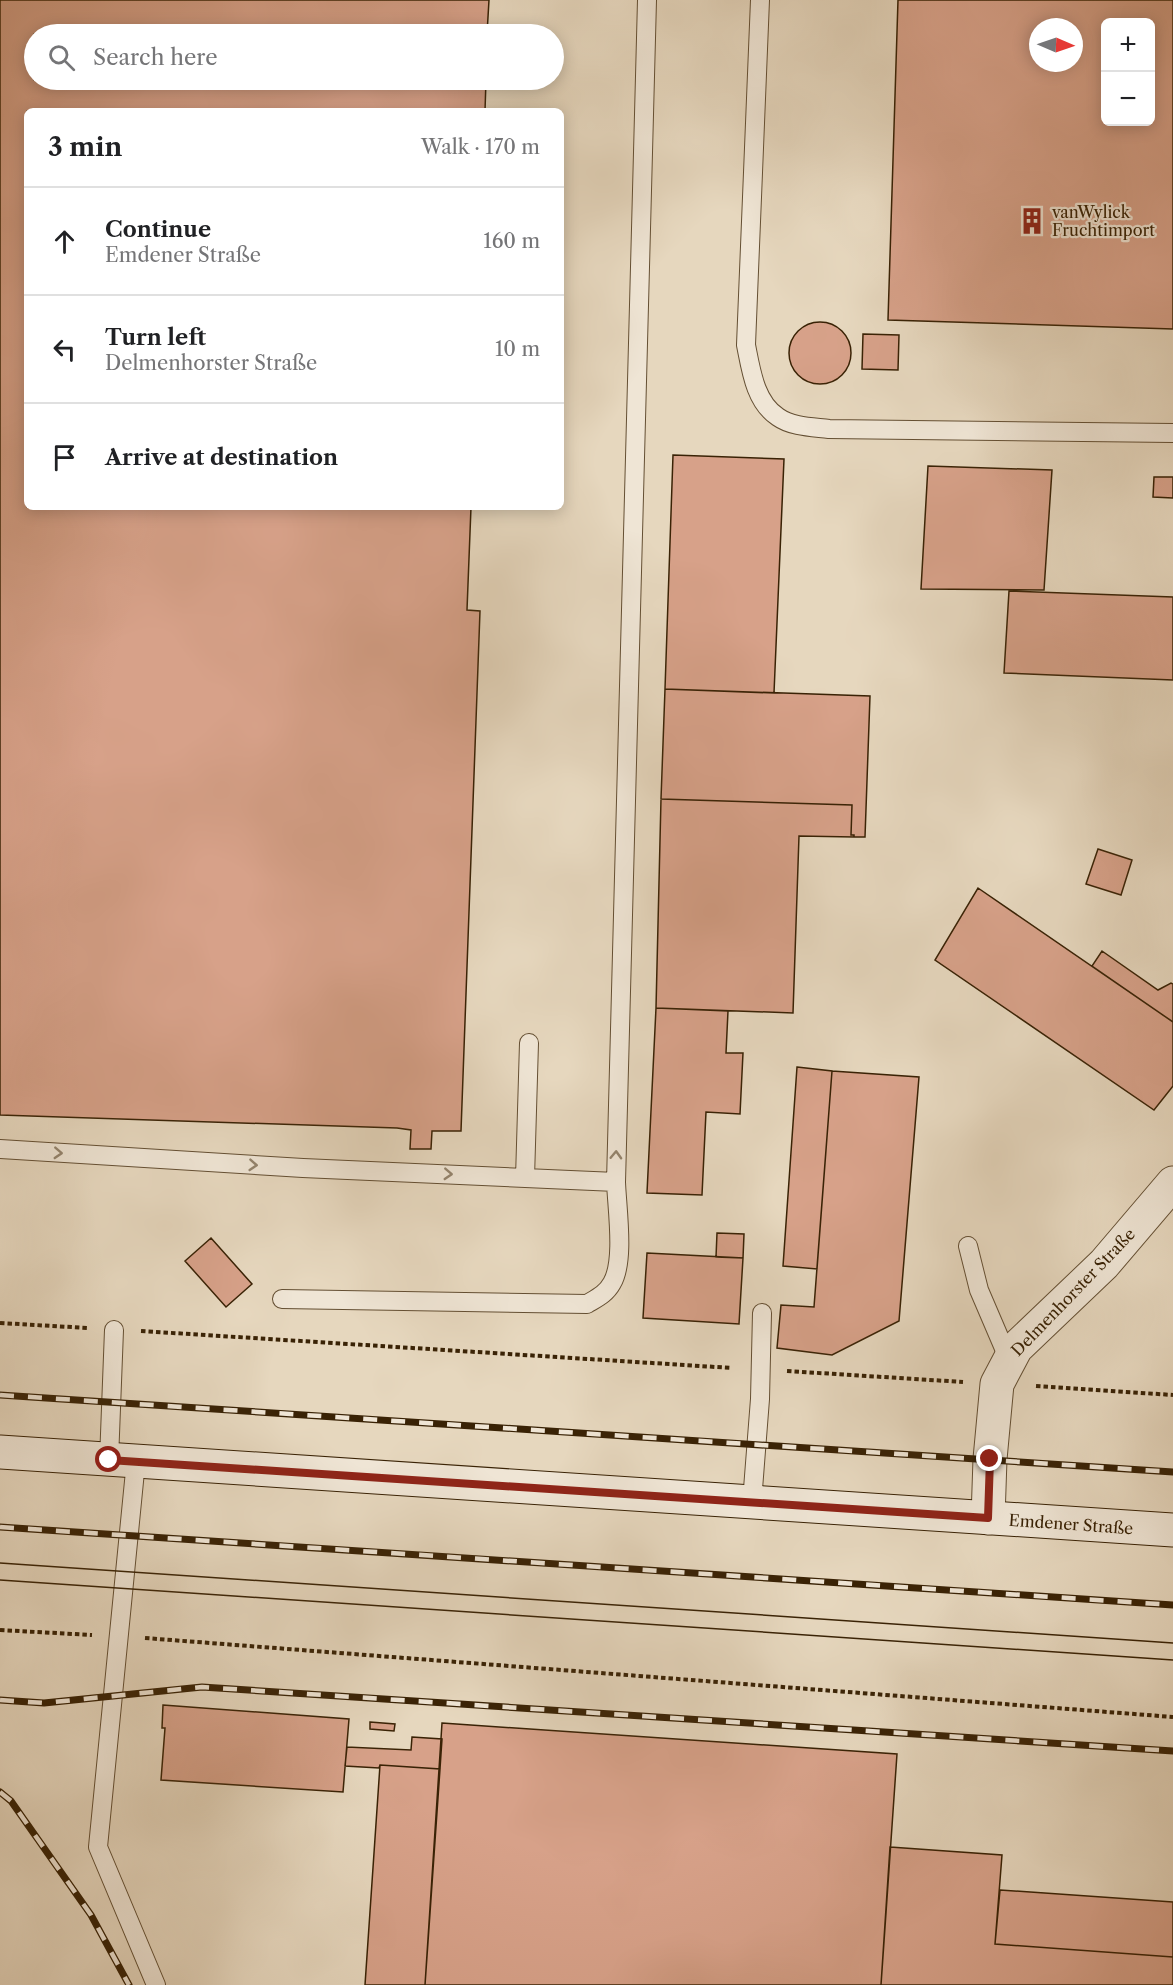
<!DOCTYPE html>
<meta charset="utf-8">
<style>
:root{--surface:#fff;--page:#f2f2f2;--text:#202124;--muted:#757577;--line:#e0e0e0}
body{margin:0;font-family:"Libre Caslon Text",serif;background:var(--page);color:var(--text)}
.controls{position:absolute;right:18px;top:18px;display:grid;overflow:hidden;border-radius:9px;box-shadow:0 3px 15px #0003}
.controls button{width:54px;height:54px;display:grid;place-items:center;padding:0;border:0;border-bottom:2px solid var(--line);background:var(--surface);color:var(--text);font:30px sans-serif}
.compass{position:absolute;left:1029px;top:18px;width:54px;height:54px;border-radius:50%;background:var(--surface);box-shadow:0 3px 15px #0003;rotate:92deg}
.stop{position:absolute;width:18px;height:18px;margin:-14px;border:4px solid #8f2418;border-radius:50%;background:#fff}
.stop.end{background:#8f2418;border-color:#fff;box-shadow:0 2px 6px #0008}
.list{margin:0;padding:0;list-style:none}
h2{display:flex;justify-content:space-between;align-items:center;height:78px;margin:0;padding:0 24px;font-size:26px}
h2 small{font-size:20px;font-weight:400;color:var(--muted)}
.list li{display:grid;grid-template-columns:39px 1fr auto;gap:18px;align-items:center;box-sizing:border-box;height:108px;padding:0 24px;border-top:2px solid var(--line)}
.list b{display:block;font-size:22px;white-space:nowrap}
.list p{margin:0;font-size:20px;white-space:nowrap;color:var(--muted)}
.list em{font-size:20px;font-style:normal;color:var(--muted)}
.icon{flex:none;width:33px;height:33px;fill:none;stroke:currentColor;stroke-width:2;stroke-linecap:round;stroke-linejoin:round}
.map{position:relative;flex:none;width:1173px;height:1985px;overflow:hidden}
.search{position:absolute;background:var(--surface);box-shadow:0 3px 15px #0003;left:24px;top:24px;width:540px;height:66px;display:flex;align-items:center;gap:15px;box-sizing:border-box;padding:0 21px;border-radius:33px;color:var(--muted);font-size:22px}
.panel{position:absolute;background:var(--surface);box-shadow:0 3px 15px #0003;left:24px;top:108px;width:540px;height:402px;border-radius:9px}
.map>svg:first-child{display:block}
</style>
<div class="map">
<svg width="1173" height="1985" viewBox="0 0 1173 1985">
<rect width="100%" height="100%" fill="#e6d7be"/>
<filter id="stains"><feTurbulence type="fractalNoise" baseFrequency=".00333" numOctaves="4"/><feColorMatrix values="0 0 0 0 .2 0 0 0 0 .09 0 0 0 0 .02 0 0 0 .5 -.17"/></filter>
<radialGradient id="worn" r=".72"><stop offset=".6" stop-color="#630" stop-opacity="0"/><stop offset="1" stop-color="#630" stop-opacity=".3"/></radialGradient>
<path fill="#d7a189" stroke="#392205" stroke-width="1.5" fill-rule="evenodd" d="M0,0H489L487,34H34V80H486L485,111H27V507H471L467,610L480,611L461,1131H432L431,1149H410L411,1130L397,1128L0,1115Z
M898,0H1173V329L888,320ZM1106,22H1150V122H1106ZM1038,27H1074V63H1038Z
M789 353a31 31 0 1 1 62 0a31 31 0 1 1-62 0Z
M863,334L899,335L898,370L862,369Z
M673,455L784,459L774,693L665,689Z
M928,466L1052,470L1044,590L921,589Z
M1154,477H1173V498L1153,497Z
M1009,591L1173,597V680L1004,673Z
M665,689L870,696L865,837H854V835H851L852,805L661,799Z
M661,799L852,805L851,835H854V837L799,836L793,1013L656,1008Z
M1098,849L1132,860L1121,895L1086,884Z
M978,888L1173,1022V1086L1154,1110L935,960Z
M1102,951L1158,990L1171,983L1173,984V1022L1092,966Z
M656,1008L728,1011L726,1053H743L740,1114L706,1112L702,1195L647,1193Z
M797,1067L832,1071L817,1269L783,1266Z
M832,1071L919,1077L899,1321L832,1355L777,1348L781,1305L814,1307Z
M717,1233L744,1234L743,1258L716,1257Z
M211,1238L252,1284L226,1307L185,1261Z
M647,1253L743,1258L739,1324L643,1318Z
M163,1705L349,1719L343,1792L161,1780L165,1728H162Z
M370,1722L395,1724L394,1731L370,1729Z
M442,1723L897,1754L881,1985H425Z
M412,1737L442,1739L440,1769L380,1765L379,1768L345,1766L347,1747L411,1750Z
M380,1765L440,1769L425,1985H365Z
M890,1847L1002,1855L995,1944L1173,1957V1985H881Z
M1000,1890L1173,1902V1957L995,1944Z"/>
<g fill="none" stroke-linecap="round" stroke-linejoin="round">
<defs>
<path id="lane" d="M760,0L746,345C751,370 755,402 778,417C792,427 813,427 829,429L1173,433
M0,1149L303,1168L616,1182L647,0
M525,1178L529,1043
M968,1246L979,1290L1009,1360
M282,1299L587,1304C597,1298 606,1294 612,1283C625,1261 617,1209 616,1182
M109,1460L114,1330
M136,1461L98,1847L156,1985
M752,1502L760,1399L762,1313"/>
<path id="street" d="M988,1518L990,1459L997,1384L1016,1348L1104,1264L1173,1183"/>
<path id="secondary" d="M0,1452L1173,1530"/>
</defs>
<use href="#lane" stroke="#644f33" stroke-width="20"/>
<use href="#street" stroke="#644f33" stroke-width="35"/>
<use href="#secondary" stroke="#392205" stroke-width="35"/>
<path stroke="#392205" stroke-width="4" stroke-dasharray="4.5 3" stroke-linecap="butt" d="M0,1323L88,1328
M141,1331L732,1368
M787,1371L963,1382
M1036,1386L1173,1395
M0,1630L92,1635
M145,1638L1173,1717"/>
<use href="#lane" stroke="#efe5d5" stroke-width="18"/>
<use href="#street" stroke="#efe5d5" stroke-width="33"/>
<use href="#secondary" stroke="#efe5d5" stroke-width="33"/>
<path stroke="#392205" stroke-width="1.5" d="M0,1563L1173,1643
M0,1580L1173,1660"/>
<defs>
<path id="rail" d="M0,1395L1173,1472
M0,1527L1173,1605
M0,1700L44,1703L202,1687L1173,1751
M0,1792L11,1801L91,1915L129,1985"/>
</defs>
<use href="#rail" stroke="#392205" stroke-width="7"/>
<use href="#rail" stroke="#efe5d5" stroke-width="4.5" stroke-dasharray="14" stroke-linecap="butt"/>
</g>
<defs><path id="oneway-chevron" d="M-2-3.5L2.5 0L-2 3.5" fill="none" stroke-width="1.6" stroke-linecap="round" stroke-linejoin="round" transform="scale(1.5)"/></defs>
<g stroke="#94846d">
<use href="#oneway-chevron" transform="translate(58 1153) rotate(3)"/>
<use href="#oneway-chevron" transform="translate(616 1155) rotate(-88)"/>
<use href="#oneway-chevron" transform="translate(253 1165) rotate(4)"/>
<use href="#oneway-chevron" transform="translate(448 1174) rotate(3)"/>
</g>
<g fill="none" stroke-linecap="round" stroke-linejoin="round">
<path stroke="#8f2418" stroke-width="8" d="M109,1460L988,1518L990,1459"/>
</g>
<defs>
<symbol id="building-bare" viewBox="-9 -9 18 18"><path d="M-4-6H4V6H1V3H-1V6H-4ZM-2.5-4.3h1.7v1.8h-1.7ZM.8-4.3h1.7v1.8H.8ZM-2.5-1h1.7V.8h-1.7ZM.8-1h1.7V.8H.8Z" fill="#8f2418" stroke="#efe5d5" stroke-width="2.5" paint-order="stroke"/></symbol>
</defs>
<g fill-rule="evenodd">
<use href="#building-bare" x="1013" y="202" width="38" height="38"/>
</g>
<g text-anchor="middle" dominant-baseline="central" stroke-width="4.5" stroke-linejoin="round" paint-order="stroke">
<g font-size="16" fill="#392205" stroke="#efe5d5" text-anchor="start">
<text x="1052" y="212">vanWylick<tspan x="1052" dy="18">Fruchtimport</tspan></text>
</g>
<g font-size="16" fill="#392205" stroke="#efe5d5">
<text transform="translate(1073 1292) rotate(-46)">Delmenhorster Straße</text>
<text transform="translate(1071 1524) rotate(4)">Emdener Straße</text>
</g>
</g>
<rect width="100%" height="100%" filter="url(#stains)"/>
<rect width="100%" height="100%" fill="url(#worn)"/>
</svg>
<div class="controls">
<button>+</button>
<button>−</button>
</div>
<svg class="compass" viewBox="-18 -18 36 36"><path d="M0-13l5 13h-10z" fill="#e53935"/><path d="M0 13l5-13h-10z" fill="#757577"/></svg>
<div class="stop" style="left:109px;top:1460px"></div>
<div class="stop end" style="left:990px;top:1459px"></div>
<div class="search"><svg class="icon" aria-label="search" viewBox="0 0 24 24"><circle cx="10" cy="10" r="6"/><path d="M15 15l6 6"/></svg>Search here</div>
<section class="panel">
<h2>3 min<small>Walk · 170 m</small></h2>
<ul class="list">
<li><svg class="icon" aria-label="ahead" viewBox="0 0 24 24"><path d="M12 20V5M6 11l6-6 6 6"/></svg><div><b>Continue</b><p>Emdener Straße</p></div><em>160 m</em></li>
<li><svg class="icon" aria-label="left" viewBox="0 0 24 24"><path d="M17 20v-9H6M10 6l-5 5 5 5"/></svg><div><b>Turn left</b><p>Delmenhorster Straße</p></div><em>10 m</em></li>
<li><svg class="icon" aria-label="arrive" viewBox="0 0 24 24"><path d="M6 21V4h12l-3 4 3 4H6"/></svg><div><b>Arrive at destination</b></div></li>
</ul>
</section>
</div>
